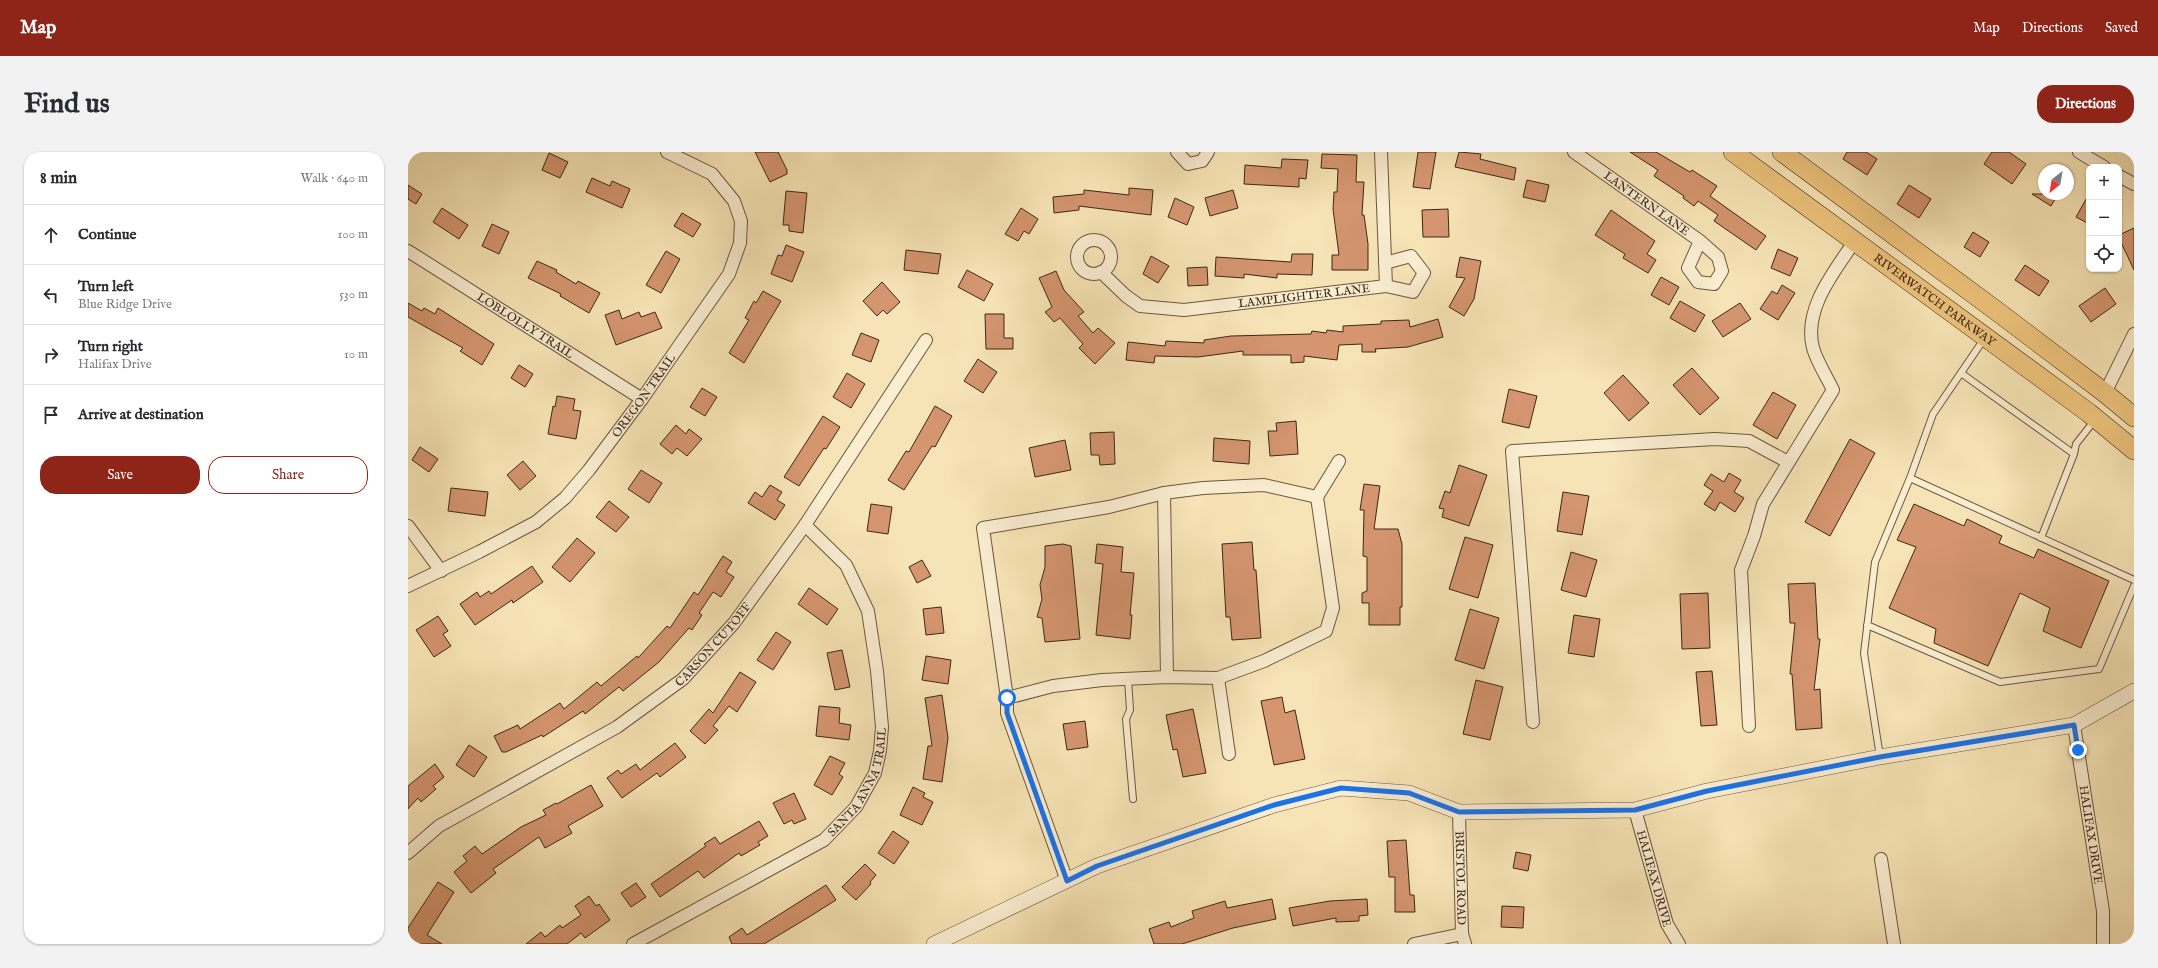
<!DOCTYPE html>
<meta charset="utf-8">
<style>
:root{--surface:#fff;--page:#f2f2f3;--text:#2b2b33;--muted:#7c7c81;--line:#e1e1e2;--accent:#8f2418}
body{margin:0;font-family:"IM FELL English",serif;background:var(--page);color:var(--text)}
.controls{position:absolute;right:12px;top:12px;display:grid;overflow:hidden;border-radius:8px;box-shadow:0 1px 3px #0004}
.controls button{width:36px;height:36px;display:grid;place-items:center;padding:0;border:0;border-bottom:1px solid var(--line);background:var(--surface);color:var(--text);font:20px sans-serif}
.compass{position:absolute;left:1630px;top:12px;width:36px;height:36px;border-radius:50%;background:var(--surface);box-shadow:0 1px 3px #0004;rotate:211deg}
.stop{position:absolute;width:12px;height:12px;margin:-9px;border:3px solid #1a73e8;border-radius:50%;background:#fff}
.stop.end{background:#1a73e8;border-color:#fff;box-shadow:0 1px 4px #0008}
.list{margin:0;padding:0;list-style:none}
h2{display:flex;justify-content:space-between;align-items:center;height:52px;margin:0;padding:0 16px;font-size:17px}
h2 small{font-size:13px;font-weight:400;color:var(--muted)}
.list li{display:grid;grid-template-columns:26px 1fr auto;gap:12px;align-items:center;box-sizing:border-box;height:60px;padding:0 16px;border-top:1px solid var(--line)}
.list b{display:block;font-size:15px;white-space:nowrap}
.list p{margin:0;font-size:13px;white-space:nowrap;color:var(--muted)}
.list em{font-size:13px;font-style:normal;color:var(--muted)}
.actions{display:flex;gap:8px;padding:12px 16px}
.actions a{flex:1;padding:9px 0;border:1px solid var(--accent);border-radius:16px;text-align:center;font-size:14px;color:var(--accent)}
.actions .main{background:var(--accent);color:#fff}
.icon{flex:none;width:22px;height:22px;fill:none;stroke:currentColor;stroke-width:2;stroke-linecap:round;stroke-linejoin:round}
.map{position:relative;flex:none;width:1726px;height:792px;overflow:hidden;border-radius:16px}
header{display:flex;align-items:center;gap:24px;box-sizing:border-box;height:56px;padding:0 20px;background:var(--accent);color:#fff}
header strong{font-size:19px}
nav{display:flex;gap:22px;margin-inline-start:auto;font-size:14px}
.intro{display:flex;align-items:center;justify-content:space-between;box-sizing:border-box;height:96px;padding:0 24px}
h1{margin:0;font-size:28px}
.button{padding:10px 18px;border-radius:16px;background:var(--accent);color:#fff;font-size:14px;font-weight:700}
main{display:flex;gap:24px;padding:0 24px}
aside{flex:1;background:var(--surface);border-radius:16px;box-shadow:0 1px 3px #0004}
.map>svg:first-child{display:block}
</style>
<header>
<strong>Map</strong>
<nav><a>Map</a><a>Directions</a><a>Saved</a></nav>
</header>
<div class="intro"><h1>Find us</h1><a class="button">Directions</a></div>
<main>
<aside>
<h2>8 min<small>Walk · 640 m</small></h2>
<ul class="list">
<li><svg class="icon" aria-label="ahead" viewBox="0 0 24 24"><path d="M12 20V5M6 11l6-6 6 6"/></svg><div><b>Continue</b></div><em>100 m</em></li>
<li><svg class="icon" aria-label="left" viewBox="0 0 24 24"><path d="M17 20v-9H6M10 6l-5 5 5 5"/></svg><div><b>Turn left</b><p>Blue Ridge Drive</p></div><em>530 m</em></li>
<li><svg class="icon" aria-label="right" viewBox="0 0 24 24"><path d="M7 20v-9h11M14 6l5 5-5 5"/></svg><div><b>Turn right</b><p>Halifax Drive</p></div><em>10 m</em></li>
<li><svg class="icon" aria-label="arrive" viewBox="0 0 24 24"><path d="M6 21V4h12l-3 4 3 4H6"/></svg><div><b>Arrive at destination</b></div></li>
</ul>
<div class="actions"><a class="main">Save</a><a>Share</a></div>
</aside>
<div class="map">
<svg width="1726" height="792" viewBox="0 0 1726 792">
<rect width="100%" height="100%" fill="#f7e4b6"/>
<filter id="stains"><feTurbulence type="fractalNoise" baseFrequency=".005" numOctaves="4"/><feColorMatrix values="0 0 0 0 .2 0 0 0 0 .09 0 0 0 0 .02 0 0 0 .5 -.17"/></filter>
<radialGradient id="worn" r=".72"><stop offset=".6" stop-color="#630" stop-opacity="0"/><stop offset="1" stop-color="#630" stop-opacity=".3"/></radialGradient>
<path fill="#d4956f" stroke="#3d271a" d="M347,0H370L379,18V22L362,30Z
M1010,0H1028L1022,37L1005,35Z
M1051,0L1073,2L1072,7L1108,16L1106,28L1047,15Z
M1222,0H1248L1282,20L1284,18L1309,34L1302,44L1358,84L1348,98L1306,69L1310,63L1290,49L1286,54L1275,46L1276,44L1246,24L1250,18Z
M1439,0H1458L1469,7L1459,23L1435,7Z
M1584,0H1601L1618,12L1604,32L1576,12Z
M141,1L160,10L152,26L134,18Z
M914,2L949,3L948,30H956L954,63H956L960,92V118H924V103H931L925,57L926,40H929L930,17L913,16Z
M874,7L900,8L898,27L891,26V35L836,32L837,13L873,16Z
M184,26L202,34L204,29L222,37L214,56L178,40Z
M1119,28L1141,33L1137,50L1115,45Z
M0,33L14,42L8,52L0,47Z
M1501,33L1523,47L1511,66L1489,52Z
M721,36L745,38L743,63L671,54V58L646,61L645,45L676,42V38L721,43Z
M825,38L830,56L802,64L797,46Z
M378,39L399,41L395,81L381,79V73H375Z
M1624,42H1650L1643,54Z
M1681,42V72L1668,65Z
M767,46L786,55L779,73L760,65Z
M34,56L60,73L51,87L25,70Z
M613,56L630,67L621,82L616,79L610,89L597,82Z
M1040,57L1041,85H1015L1014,58Z
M1203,58L1247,89L1239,102L1248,108L1240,121L1215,106L1217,102L1187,83Z
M274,61L293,72L285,85L266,74Z
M84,72L101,80L91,102L74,94Z
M1726,76V118L1711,86V83Z
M1565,80L1581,90L1572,105L1556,95Z
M378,93L396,100L384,130L363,122L370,103L374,104Z
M1370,97L1390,106L1382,124L1363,116Z
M498,98L533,102L530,122L496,118Z
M258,99L272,107L253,141L238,133Z
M884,102H905L904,123L869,122V126L836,122V126L807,124L808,105L883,110Z
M743,104L761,114L750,131L735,122Z
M1052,105L1073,109L1066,147L1056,164L1041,155L1057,126L1048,125Z
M129,109L149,118L148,120L168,132L170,129L192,141L181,161L152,144L153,142L120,126Z
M1617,113L1641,129L1631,144L1607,128Z
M799,115L800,133L780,134L779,116Z
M559,118L585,132L576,149L550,135Z
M648,119L656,138L676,160L670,164L685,181L690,176L707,191L687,212L671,196L675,192L652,166L646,170L637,160L644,155L631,126Z
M1253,125L1271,135L1261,153L1243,143Z
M474,130L492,150L479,162L475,158L469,164L455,149Z
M1374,133L1387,141L1370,168L1352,157L1364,139L1369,142Z
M1697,136L1708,152L1683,170L1671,154Z
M355,139L373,149L336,211L321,201L341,168L337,166L346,149L348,151Z
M1272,149L1297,163L1287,180L1262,166Z
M0,151L14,159L16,156L27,162L30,156L86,192L74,213L52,199L55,196L0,165Z
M1332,151L1343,167L1315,185L1304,169Z
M211,158L214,167L231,160L233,165L247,160L254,176L208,193L197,163Z
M577,162H596V186H605V197H578Z
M1030,167L1035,185L1000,195L967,197L968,200H954V192L931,193L929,208L896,204V210L883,211V203H835V199L790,205L747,204L746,211L718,208L720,190L757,194L758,189L796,191V188L823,184L903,182L904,179L918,181L919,178L935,180V174L973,172V169L1001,168L1002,175Z
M453,181L471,188L463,210L444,203Z
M570,207L589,220L575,241L556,229Z
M111,213L125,222L117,235L103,226Z
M1284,216L1311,246L1292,263L1265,233Z
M439,221L457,232L443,256L425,245Z
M1215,223L1241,251L1221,269L1196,241Z
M294,236L309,245L297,264L282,255Z
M1101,237L1129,244L1121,276L1094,270Z
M1365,240L1388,253L1369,287L1345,273Z
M149,244L167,247L165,258L173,259L168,287L140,282L145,254L147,255Z
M527,254L544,264L527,295L524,294L496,338L480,328L498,299L501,300Z
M415,264L432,275L418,297L416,296L391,334L376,325Z
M888,269L890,302L862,304L860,279H869L868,271Z
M268,273L278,282L281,277L294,287L279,304L269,296L264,302L252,292Z
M706,280L707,312L692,313L691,303H683L682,281Z
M806,286L842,289L841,312L805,309Z
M1442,287L1467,301L1422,384L1397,370Z
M657,288L663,318L627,325L621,296Z
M12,295L30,307L21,320L4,308Z
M115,309L128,324L112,338L99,323Z
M1051,313L1079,323L1061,374L1034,365L1036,357L1031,356L1037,339L1042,341Z
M233,318L254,331L241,351L220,337Z
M1321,321L1333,328L1326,340L1336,346L1327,360L1312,350L1307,359L1296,352L1305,339L1296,333L1303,322L1316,330Z
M956,332L972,334L966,377H990L994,392V455H992V473H961V451H954V441L959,439V405L955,404L956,358H952Z
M362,333L374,340L369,348L377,353L367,368L340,351L347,340L354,345Z
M43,336L80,340L77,364L40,359Z
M1155,340L1181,344L1174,383L1149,379Z
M201,349L221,365L208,380L188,365Z
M463,352L484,355L480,382L459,379Z
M1506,352L1556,374L1559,367L1594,384L1591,391L1626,406L1630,397L1701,429L1673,496L1635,479L1642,456L1612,441L1580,514L1526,491L1528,477L1481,456L1508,395L1489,388Z
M1057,385L1085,393L1070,446L1041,437Z
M169,386L187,401L162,430L144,415Z
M844,390L846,418H848L853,486L824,488L822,465H818L814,392Z
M655,392L663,394L672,487L637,490L634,466L629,465L634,447L632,433L637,415V394Z
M689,392L715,395L713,420L726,421L722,463H724L722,487L688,483L695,412L687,411Z
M1163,400L1189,408L1178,445L1153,438Z
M315,404L324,410L318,420L326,425L313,445L305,440L291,461L294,463L284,478L281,476L251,510L215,539L211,535L177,562L175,559L135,585L134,583L98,600H94L86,584L110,573L112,577L152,551L156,557L189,530L193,534L229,504L230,506L259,474L262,476L286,440L290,443Z
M514,408L523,424L509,431L501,415Z
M124,414L135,430L105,451L104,448L67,473L52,452L69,440L72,445L81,439L83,442Z
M1407,431L1410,487H1412L1406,538L1412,537L1414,576L1388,578L1384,522H1382L1387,471H1382L1380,432Z
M401,436L430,457L419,473L390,452Z
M1300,441L1302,496L1274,497L1272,442Z
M533,455L536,481L518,483L515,457Z
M1062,457L1091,466L1076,517L1047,508Z
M1166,463L1192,467L1186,505L1160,501Z
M30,464L40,479L35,482L43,494L26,505L8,478Z
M368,480L383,490L365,518L349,508Z
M434,498L442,535L427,538L419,501Z
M518,504L543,508L540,532L514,528Z
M1304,519L1309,573L1293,574L1288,520Z
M332,520L348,530L329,560L321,554L305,574L310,578L297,592L282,579L301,557L305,561Z
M1068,528L1095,535L1082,588L1055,582Z
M534,543L540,586L534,630L515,627L520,594H524L517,546Z
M874,545L877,561L887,558L897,607L866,613L853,549Z
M411,554L432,556L431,571L443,573L441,588L408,584Z
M785,557L798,621L775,625L769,597L765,598L758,563Z
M677,569L680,595L659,598L655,572Z
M267,591L278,605L252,625L249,621L214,646L199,626L210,618L213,622L228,612L232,618Z
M61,593L79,605L66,625L48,613Z
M422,604L437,611L431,622L435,625L424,643L406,633Z
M27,612L36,625L25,634L28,637L13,650L10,646L0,657V634Z
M183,633L195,654L160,674L164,681L137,696L131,685L85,717L88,721L63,741L46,720L59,709L55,704L67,694L74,702L113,675L138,663L135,658L148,651L149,652Z
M505,635L517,641L515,645L525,650L514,673L492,663Z
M386,641L398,667L386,672L384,668L376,672L365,651Z
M351,669L360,684L350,690L352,693L333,704L331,701L296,726L290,719L252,745L243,732L298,694L296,692L307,685L312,692Z
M485,679L501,690L486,712L470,701Z
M998,688L1002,743H1006L1007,760H987V725H981L979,689Z
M1108,700L1123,703L1120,719L1105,716Z
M457,712L468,723L462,730L463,732L448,748L434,735Z
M30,730L46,740L19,783L34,792H0V776Z
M228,731L238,745L223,755L213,741Z
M418,733L428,748L401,765L356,792H324L321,785L334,776L339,783Z
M181,744L188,754L191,752L202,768L177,786L173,781L159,792H118L133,780L137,785L152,773L154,776L173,763L167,754Z
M864,747L868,767L825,776L774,792H746L741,777L761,770L763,775L786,766L784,759L817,749L819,756Z
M959,747L960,763L951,764V769L928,770V766L885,774L881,756L922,749Z
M1094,754L1116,755L1115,776L1093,775Z"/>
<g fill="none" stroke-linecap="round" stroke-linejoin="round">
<defs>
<path id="service" d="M1553,221L1666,302L1668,292L1686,269
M1502,326L1726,428
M1633,386L1666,302
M1459,473L1592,530L1691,517L1726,434
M720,527L722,558L718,567L725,647
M1472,605L1456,501L1467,410L1502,326L1525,262L1576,187"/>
<g id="minor">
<path d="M769,0L780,12L794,9L800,0"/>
<path d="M973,0L978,134"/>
<path id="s1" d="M1166,0L1292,89L1310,105L1314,119L1306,132L1290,130L1280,116L1292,89"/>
<path d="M1671,0L1696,15"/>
<path d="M1711,24L1726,32"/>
<circle cx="686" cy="105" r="17"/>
<path id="s2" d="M0,99L234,247"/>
<path id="s3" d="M693,120L718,144L732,154L776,158L978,134L1005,140L1016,121L1003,104L977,111"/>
<path d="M1697,241L1726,182"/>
<path d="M756,341L759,525"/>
<path d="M0,374L33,419"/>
<path id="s4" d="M0,434L71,400L128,370L157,346L181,318L234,247L321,122L332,91L333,69L326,49L304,22L259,0"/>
<path d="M810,526L821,602"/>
<path d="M599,546L645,534L694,528L759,525L810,526L856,509L918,479L925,456L909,345L931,309"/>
<path d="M1125,570L1104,299L1307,287L1341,289L1380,310"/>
<path id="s5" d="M1666,573L1695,759V792"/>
<path d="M1341,574L1333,418L1346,384L1355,352L1425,238C1419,225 1409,210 1405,196C1395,157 1426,120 1446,90"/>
<path id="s6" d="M1227,658L1259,772L1271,792"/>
<path id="s7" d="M1051,660L1054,782L1057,792"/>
<path id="s8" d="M0,701L31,674L209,575L275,527L326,471L397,373L518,188"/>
<path d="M1473,707L1486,792"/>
<path d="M659,729L599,561V546L575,376L701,355L756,341L795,336L856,333L909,345"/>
<path id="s9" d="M225,792L416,688L448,655L467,621L472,599L474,575L469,519L460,459L438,413L397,373"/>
<path d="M1006,792L1054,782"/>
</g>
<path id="tertiary" d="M526,792L689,714L866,653L933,636L1001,641L1051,660L1227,658L1299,639L1472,605L1666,573L1726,539"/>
<g id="primary">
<path id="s10" d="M1325,0L1681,261L1726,298"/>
<path d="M1374,0L1590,160L1697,241L1726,265"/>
</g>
</defs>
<use href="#service" stroke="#6c5641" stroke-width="8"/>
<use href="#minor" stroke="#6c5641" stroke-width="14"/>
<use href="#tertiary" stroke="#6c5641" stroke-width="16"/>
<use href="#primary" stroke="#3d271a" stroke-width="20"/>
<use href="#service" stroke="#faedd0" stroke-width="6"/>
<use href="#minor" stroke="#faedd0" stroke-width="12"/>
<use href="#tertiary" stroke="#faedd0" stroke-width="15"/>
<use href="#primary" stroke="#ecc27b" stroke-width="19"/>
</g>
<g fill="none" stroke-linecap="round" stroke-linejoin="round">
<path stroke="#1a73e8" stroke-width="5" d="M599,546V561L659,729L689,714L866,653L933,636L1001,641L1051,660L1227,658L1299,639L1472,605L1666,573L1670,598"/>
</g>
<g text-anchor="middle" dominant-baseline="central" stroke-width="3" stroke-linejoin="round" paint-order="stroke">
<g font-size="12" fill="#3d271a" stroke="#faedd0">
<text stroke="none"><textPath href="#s1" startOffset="89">LANTERN LANE</textPath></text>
<text stroke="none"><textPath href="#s3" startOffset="217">LAMPLIGHTER LANE</textPath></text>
<text stroke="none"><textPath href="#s10" startOffset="250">RIVERWATCH PARKWAY</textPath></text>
<text stroke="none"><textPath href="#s2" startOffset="139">LOBLOLLY TRAIL</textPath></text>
<text stroke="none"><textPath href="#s4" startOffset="310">OREGON TRAIL</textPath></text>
<text stroke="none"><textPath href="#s8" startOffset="372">CARSON CUTOFF</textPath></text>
<text stroke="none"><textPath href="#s9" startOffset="287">SANTA ANNA TRAIL</textPath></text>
<text stroke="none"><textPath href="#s5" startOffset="111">HALIFAX DRIVE</textPath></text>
<text stroke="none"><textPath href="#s7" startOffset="66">BRISTOL ROAD</textPath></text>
<text stroke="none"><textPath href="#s6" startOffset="71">HALIFAX DRIVE</textPath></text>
</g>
</g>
<rect width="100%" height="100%" filter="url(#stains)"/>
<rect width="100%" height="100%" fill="url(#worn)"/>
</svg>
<div class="controls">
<button>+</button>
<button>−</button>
<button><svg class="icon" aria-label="locate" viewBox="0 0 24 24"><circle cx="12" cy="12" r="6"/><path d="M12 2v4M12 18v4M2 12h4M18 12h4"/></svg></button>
</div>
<svg class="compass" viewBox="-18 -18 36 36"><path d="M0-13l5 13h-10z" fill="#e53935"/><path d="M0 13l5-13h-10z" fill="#7c7c81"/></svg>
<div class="stop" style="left:599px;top:546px"></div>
<div class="stop end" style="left:1670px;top:598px"></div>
</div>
</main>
